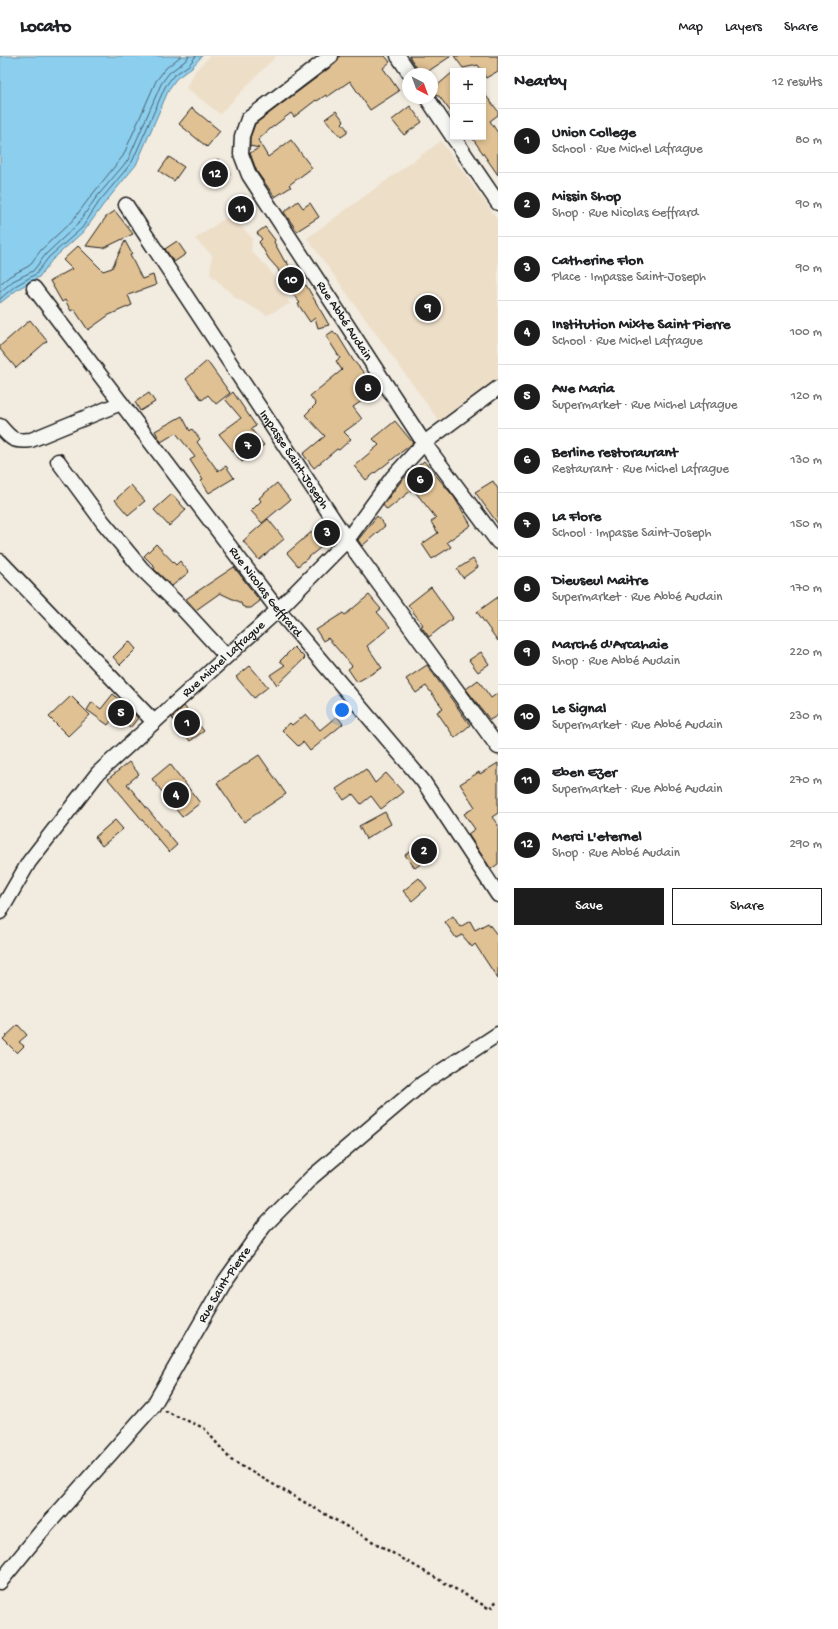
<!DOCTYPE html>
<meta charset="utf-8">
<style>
:root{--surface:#fff;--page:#f6f6f6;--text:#202124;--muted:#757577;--line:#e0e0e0;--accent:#1c1c1c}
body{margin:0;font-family:"Gochi Hand",sans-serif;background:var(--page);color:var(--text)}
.controls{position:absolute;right:12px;top:12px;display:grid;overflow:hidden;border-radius:0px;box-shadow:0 2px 6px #0003}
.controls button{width:36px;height:36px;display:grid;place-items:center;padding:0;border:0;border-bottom:1px solid var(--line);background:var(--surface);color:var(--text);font:20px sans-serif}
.compass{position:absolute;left:402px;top:12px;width:36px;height:36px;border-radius:50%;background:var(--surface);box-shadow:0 2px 6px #0003;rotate:139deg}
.you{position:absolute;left:342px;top:654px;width:14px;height:14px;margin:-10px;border:3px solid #fff;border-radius:50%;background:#1a73e8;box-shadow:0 0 0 6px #1a73e833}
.badge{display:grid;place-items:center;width:26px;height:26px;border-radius:50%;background:var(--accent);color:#fff;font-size:13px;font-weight:700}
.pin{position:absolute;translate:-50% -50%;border:2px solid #fff;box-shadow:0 1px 4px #0006}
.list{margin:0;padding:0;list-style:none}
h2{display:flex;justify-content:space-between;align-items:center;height:52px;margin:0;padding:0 16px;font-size:17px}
h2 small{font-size:13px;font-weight:400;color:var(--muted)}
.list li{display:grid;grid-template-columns:26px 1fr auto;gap:12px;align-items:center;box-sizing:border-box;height:64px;padding:0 16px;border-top:1px solid var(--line)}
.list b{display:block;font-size:15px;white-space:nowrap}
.list p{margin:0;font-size:13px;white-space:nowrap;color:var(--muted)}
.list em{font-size:13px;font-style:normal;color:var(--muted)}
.actions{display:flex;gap:8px;padding:12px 16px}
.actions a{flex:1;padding:9px 0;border:1px solid var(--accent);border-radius:0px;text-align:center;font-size:14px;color:var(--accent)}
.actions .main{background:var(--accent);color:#fff}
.map{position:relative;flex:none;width:498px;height:1573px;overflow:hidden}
header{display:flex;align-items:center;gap:24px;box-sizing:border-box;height:56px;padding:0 20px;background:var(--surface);border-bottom:1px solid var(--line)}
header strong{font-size:19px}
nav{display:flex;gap:22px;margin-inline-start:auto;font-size:14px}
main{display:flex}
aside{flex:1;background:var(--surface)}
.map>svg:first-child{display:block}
</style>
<header>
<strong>Locato</strong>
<nav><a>Map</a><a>Layers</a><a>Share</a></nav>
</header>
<main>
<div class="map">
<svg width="498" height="1573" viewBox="0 0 498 1573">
<rect width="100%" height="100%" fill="#f2ebdf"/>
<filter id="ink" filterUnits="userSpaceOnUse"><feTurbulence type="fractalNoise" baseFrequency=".025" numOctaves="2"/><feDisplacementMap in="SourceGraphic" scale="8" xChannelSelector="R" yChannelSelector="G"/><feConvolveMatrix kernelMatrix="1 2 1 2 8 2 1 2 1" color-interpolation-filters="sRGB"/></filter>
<g filter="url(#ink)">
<path fill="#eddec8" d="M210,0H276L220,58L186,32L196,14Z
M441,85L498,164V322L439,365L307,182Z
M230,159L252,182L251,195L269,213L290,248L267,259L236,242L210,218L212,199L195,183Z"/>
<path fill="#8cceed" stroke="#5f8799" d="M0,0H202L192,11L176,23L169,33L136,109L103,149L85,174L52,204L39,221L18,233L0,247Z"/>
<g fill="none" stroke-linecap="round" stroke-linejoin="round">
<path stroke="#496370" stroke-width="1" d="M0,228L10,220L29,210L41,194L73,164L91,140L123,100L156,25L166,12L181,0
M0,236L13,225L33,215L46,198L78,168L95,143L128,104L161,28L169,17L185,5L189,0
M0,243L15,230L36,218L49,201L82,172L99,146L132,106L165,31L173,20L189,9L196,0"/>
</g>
<path fill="#e0c193" stroke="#1c1c1c" d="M339,0H385L390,6L383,12L399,35L370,54L350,25L327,41L326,39L317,45L316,44L294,61L291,57L270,73L258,84L268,101L291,84L312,112L289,129L291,131L275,141L257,116L250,97L259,92L250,90V82L255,68L336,7Z
M409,0H451L424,18H421Z
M454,0H498V15L486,22L478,9L463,12Z
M453,16V59L439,40H437L432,34Z
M483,36L498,55V59L490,65L498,77V119L473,83L476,81H483Z
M410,50L422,66L404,79L392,64Z
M192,52L220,75L207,91L179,68Z
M336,55L344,65L342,67L347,73V77L341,81L325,63Z
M169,101L184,111L174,125L159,115Z
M218,103L230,118L213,130L202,116Z
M245,139L255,155L238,166L228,150Z
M298,145L303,152L310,147L319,161L297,175L284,156Z
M115,155L133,178L104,192L86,190L106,161Z
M265,171L275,184L274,186L285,206L287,205L290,214L300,226L305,230L306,229L329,269L318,272L315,262L310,266L298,248L300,247L283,226L278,213L269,203L259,186L262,183L257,177Z
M125,185L132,198L130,199L142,223L153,219L156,229L128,239L132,249L109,259L88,274L74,253L71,255L65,244L62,246L50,225L72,213L63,204L78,190L103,215L112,212Z
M177,185L186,198L174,206L165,193Z
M30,264L47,285L16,312L0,293V290Z
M333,275L336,279L337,278L353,304L370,324L372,323L379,333L353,351L362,363L344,376L351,383L339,394L337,393L314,412L303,398L325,380L305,359L316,348L310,340L342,314L336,305L340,302L326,280Z
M207,305L230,337L216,348L208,339L202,344L186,323Z
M233,336L256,370L251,373L264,389L242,406L219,378L241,362L225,343Z
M149,337L155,346L140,355L135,346Z
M182,360L190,375L192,373L200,383L197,386L218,415L226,410L234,422L209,437L201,425L203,424L190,404L195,401L176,377L161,386L155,375Z
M395,365L413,387L366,424L354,410L379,389L373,383Z
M424,405L454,441L471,469L447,486L451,491L432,503L422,488L438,477L431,466L436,462L413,433L387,454L383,449L402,424Z
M493,425L498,433V468L475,436Z
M277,427L290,444L262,467L251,455L261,445L259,442Z
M131,429L145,445L128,459L115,444Z
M172,438L186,454L169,470L154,454Z
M377,460L385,470L362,490L358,484Z
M268,463L284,483L259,504L243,485Z
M315,473L326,487L298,510L287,497Z
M156,488L176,509L180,505L189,516L172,530L154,513L155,511L144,500Z
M473,503L478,511L463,522L457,513Z
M234,511L260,545L251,552H246L242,550L241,547L220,537L196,554L186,543Z
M431,531L453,562L429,581L421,570L423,569L408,549Z
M369,539L381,553L377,556L390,571L367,590L382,612L357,626L348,613L352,610L328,582L323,585L316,574L343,557L345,559Z
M498,541V585L477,556Z
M129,585L136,593L120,609L113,601Z
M294,591L305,602L277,629L270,619L285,609L280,605Z
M481,596L489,608L478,616L469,604Z
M427,609L470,669L455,682L437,656L443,652L426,630L416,637L406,623Z
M250,610L268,631L254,642L236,621Z
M478,624L491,642L498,637V659L490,664L466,633Z
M113,638L138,662L130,672L115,660L108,669L87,654L92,646L101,653Z
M71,640L90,659L68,680L49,661Z
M184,650L204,675L190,685L172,662Z
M306,658L320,674L337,660L343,668L310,695L303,686L298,690L282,674L290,667L292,669Z
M259,699L286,738L244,766L217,727Z
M129,706L139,718L127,728L177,789L169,796L108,723Z
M498,707V757L492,761L498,769V808L491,813L468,778L475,773L464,758L475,751L460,728L479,716L480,718Z
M170,708L200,747L182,761L152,723Z
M366,713L375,727L386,717L403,736L381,753L371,740L361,748L353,738L344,744L336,733Z
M385,756L391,768L366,783L359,770Z
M115,764L123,773L102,790L95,781Z
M428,782L437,796L415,812L405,799Z
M419,822L427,832L412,845L403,835Z
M453,860L460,871L470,865L475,874L488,867L498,880V923L475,888L472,891L462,879L456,882L445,866Z
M18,969L27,979L19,986L24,990L17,997L3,983Z"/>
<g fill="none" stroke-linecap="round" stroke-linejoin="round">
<defs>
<g id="minor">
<path id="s1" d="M331,0L248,63L242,80L241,98L249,119L424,387L498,486"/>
<path d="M398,0L410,18"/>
<path d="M427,42L453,81"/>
<path d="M453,81L498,147"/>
<path id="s2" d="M126,149L347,484L498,691"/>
<path id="s3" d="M34,232L278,554L423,725L498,839"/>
<path d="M0,370C11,383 13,386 31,384L121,347"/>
<path d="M58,405L103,466L141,512L182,552L226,600"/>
<path d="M0,505L154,666"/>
<path id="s4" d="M0,856L29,806L98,717L278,554L347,484L392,422L424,387L498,332"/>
<path id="s5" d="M0,1526L40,1477L153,1350L225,1225L264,1170L312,1121L423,1027L498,978"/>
</g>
</defs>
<use href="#minor" stroke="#1c1c1c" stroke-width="17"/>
<path stroke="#1c1c1c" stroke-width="2.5" stroke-dasharray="3 3" stroke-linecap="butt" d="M165,1355L204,1372L231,1404L490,1553L498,1543"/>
<use href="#minor" stroke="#f6f6f2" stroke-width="14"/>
</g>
</g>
<g text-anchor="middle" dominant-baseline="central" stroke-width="3" stroke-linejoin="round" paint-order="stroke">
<g font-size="13" fill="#1c1c1c" stroke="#f6f6f2">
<text stroke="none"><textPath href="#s1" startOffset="337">Rue Abbé Audain</textPath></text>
<text stroke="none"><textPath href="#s2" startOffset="305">Impasse Saint-Joseph</textPath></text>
<text stroke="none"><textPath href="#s3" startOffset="382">Rue Nicolas Geffrard</textPath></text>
<text stroke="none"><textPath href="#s4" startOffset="340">Rue Michel Lafrague</textPath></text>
<text stroke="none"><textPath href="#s5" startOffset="374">Rue Saint-Pierre</textPath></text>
</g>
</g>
</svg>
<div class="controls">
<button>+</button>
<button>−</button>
</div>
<svg class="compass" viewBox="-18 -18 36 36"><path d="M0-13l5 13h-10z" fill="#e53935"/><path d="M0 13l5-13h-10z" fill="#757577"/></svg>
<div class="you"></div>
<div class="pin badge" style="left:187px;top:667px">1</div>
<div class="pin badge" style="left:424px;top:795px">2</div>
<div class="pin badge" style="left:327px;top:477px">3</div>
<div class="pin badge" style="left:176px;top:739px">4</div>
<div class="pin badge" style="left:121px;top:657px">5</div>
<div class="pin badge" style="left:420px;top:424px">6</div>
<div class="pin badge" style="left:248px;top:390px">7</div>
<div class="pin badge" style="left:368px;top:332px">8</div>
<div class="pin badge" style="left:428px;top:252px">9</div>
<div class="pin badge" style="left:291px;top:224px">10</div>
<div class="pin badge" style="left:241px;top:153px">11</div>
<div class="pin badge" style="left:215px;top:118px">12</div>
</div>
<aside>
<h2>Nearby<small>12 results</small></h2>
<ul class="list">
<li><span class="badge">1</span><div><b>Union College</b><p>School · Rue Michel Lafrague</p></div><em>80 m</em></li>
<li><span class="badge">2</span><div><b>Missin Shop</b><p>Shop · Rue Nicolas Geffrard</p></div><em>90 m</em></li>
<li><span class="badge">3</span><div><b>Catherine Flon</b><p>Place · Impasse Saint-Joseph</p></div><em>90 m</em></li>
<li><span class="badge">4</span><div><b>Institution Mixte Saint Pierre</b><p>School · Rue Michel Lafrague</p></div><em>100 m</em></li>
<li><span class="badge">5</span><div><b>Ave Maria</b><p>Supermarket · Rue Michel Lafrague</p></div><em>120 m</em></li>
<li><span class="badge">6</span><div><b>Berline restoraurant</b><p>Restaurant · Rue Michel Lafrague</p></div><em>130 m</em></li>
<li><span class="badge">7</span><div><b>La Flore</b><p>School · Impasse Saint-Joseph</p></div><em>150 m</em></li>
<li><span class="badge">8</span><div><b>Dieuseul Maitre</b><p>Supermarket · Rue Abbé Audain</p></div><em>170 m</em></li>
<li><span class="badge">9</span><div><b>Marché d'Arcahaie</b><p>Shop · Rue Abbé Audain</p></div><em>220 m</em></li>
<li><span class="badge">10</span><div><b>Le Signal</b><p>Supermarket · Rue Abbé Audain</p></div><em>230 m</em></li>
<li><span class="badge">11</span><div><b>Eben Ezer</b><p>Supermarket · Rue Abbé Audain</p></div><em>270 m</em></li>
<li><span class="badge">12</span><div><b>Merci L'eternel</b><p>Shop · Rue Abbé Audain</p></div><em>290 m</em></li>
</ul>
<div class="actions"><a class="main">Save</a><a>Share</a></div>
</aside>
</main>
